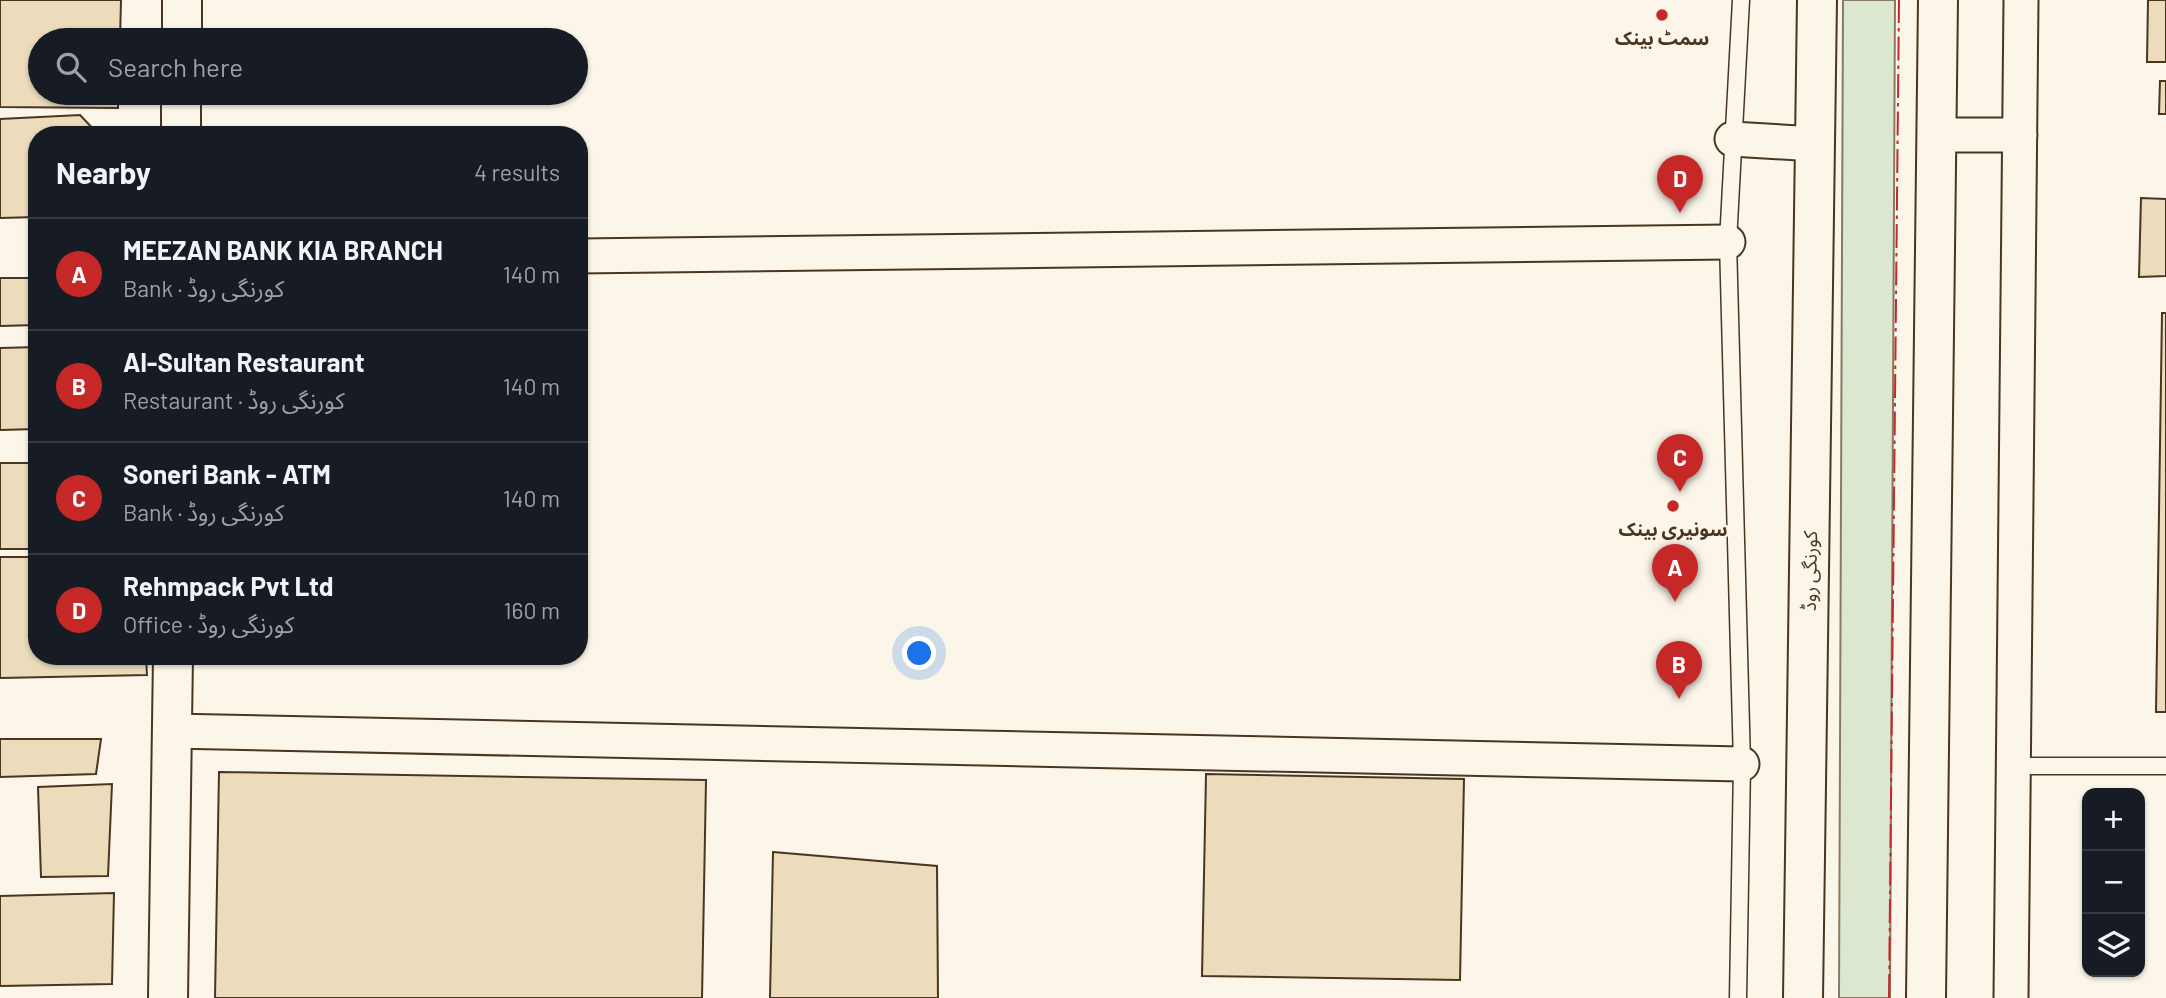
<!DOCTYPE html>
<meta charset="utf-8">
<style>
:root{--surface:#171b24;--page:#242831;--text:#f1f3f6;--muted:#9ea1a6;--line:#363941;--accent:#c62828}
body{margin:0;font-family:Barlow,"Noto Sans Arabic",sans-serif;background:var(--page);color:var(--text)}
.controls{position:absolute;right:21px;bottom:21px;display:grid;overflow:hidden;border-radius:14px;box-shadow:0 2px 5px #0004}
.controls button{width:63px;height:63px;display:grid;place-items:center;padding:0;border:0;border-bottom:2px solid var(--line);background:var(--surface);color:var(--text);font:35px sans-serif}
.you{position:absolute;left:920px;top:654px;width:24px;height:24px;margin:-18px;border:5px solid #fff;border-radius:50%;background:#1a73e8;box-shadow:0 0 0 10px #1a73e833}
.badge{display:grid;place-items:center;width:46px;height:46px;border-radius:50%;background:var(--accent);color:#fff;font-size:23px;font-weight:700}
.pin{position:absolute;translate:-50% -58px;filter:drop-shadow(0 2px 4px #0008)}
.pin::after{content:'';position:absolute;top:37px;width:24px;height:21px;background:inherit;clip-path:polygon(0 0,100% 0,50% 100%)}
.list{margin:0;padding:0;list-style:none}
h2{display:flex;justify-content:space-between;align-items:center;height:91px;margin:0;padding:0 28px;font-size:30px}
h2 small{font-size:23px;font-weight:400;color:var(--muted)}
.list li{display:grid;grid-template-columns:46px 1fr auto;gap:21px;align-items:center;box-sizing:border-box;height:112px;padding:0 28px;border-top:2px solid var(--line)}
.list b{display:block;font-size:26px;white-space:nowrap}
.list p{margin:0;font-size:23px;white-space:nowrap;color:var(--muted)}
.list em{font-size:23px;font-style:normal;color:var(--muted)}
.icon{flex:none;width:38px;height:38px;fill:none;stroke:currentColor;stroke-width:2;stroke-linecap:round;stroke-linejoin:round}
.map{position:relative;flex:none;width:2166px;height:998px;overflow:hidden}
.search{position:absolute;background:var(--surface);box-shadow:0 2px 5px #0004;left:28px;top:28px;width:560px;height:77px;display:flex;align-items:center;gap:18px;box-sizing:border-box;padding:0 24px;border-radius:38px;color:var(--muted);font-size:26px}
.panel{position:absolute;background:var(--surface);box-shadow:0 2px 5px #0004;left:28px;top:126px;width:560px;height:539px;border-radius:28px}
.map>svg:first-child{display:block}
</style>
<div class="map">
<svg width="2166" height="998" viewBox="0 0 2166 998">
<rect width="100%" height="100%" fill="#fbf6e9"/>
<path fill="#dce7d0" stroke="#887966" stroke-width="2" d="M1843,0H1895L1890,998H1839Z"/>
<path fill="#ecdcbc" stroke="#4a3520" stroke-width="2" d="M0,0H121L120,40H40V93H118V108L0,107Z
M2148,0H2166V62H2147Z
M2160,81H2166V114H2159Z
M80,115L98,134L124,135H37V217L0,218V119Z
M2141,198L2166,199V276L2139,277Z
M0,278H37V325L0,326Z
M2162,313H2166V712H2156Z
M37,347V429L0,430V348Z
M0,463H37V549H0Z
M0,557H37V656H146L147,675L0,678Z
M0,739H101L96,774L0,777Z
M219,772L706,780L702,998H215Z
M1206,774L1464,779L1460,980L1202,976Z
M112,784L108,876L41,877L38,787Z
M773,852L937,866L938,998H770Z
M114,893L112,984L0,986V896Z"/>
<g fill="none" stroke-linecap="round" stroke-linejoin="round">
<defs>
<path id="service" d="M2013,766H2166
M1738,998L1742,764L1728,242L1741,0"/>
<path id="minor" d="M1935,135H2020
M1732,139L1815,144
M579,256L1728,242
M171,731L1742,764
M2011,998L2021,0"/>
<path id="tertiary" d="M182,40V0
M181,135V93
M168,998L173,656"/>
<path id="primary" d="M1803,998L1817,0
M1926,998L1938,0"/>
</defs>
<use href="#service" stroke="#4a3520" stroke-width="19"/>
<use href="#minor" stroke="#4a3520" stroke-width="37"/>
<use href="#tertiary" stroke="#4a3520" stroke-width="42"/>
<use href="#primary" stroke="#4a3520" stroke-width="42"/>
<use href="#service" stroke="#fbf6e9" stroke-width="16"/>
<use href="#minor" stroke="#fbf6e9" stroke-width="33"/>
<use href="#tertiary" stroke="#fbf6e9" stroke-width="38"/>
<use href="#primary" stroke="#fbf6e9" stroke-width="38"/>
<path stroke="#c62828" stroke-width="2" stroke-dasharray="24 5 3.5 5" stroke-linecap="butt" d="M1889,998L1899,0"/>
</g>
<g fill="#c62828" stroke="#fbf6e9" stroke-width="2.5">
<circle cx="1662" cy="15" r="7"/>
<circle cx="1673" cy="506" r="7"/>
</g>
<g text-anchor="middle" dominant-baseline="central" stroke-width="5" stroke-linejoin="round" paint-order="stroke">
<g font-size="19" font-weight="bold" fill="#4a3520" stroke="#fbf6e9">
<text x="1662" y="37">سمٹ بینک</text>
<text x="1673" y="528">سونیری بینک</text>
</g>
<g font-size="19" fill="#4a3520" stroke="#fbf6e9">
<text transform="translate(1809 571) rotate(-89)">کورنگی روڈ</text>
</g>
</g>
</svg>
<div class="controls">
<button>+</button>
<button>−</button>
<button><svg class="icon" aria-label="layers" viewBox="0 0 24 24"><path d="M12 4l9 5-9 5-9-5zM3 14l9 5 9-5"/></svg></button>
</div>
<div class="you"></div>
<div class="pin badge" style="left:1675px;top:602px">A</div>
<div class="pin badge" style="left:1679px;top:699px">B</div>
<div class="pin badge" style="left:1680px;top:492px">C</div>
<div class="pin badge" style="left:1680px;top:213px">D</div>
<div class="search"><svg class="icon" aria-label="search" viewBox="0 0 24 24"><circle cx="10" cy="10" r="6"/><path d="M15 15l6 6"/></svg>Search here</div>
<section class="panel">
<h2>Nearby<small>4 results</small></h2>
<ul class="list">
<li><span class="badge">A</span><div><b>MEEZAN BANK KIA BRANCH</b><p>Bank · کورنگی روڈ</p></div><em>140 m</em></li>
<li><span class="badge">B</span><div><b>Al-Sultan Restaurant</b><p>Restaurant · کورنگی روڈ</p></div><em>140 m</em></li>
<li><span class="badge">C</span><div><b>Soneri Bank - ATM</b><p>Bank · کورنگی روڈ</p></div><em>140 m</em></li>
<li><span class="badge">D</span><div><b>Rehmpack Pvt Ltd</b><p>Office · کورنگی روڈ</p></div><em>160 m</em></li>
</ul>
</section>
</div>
